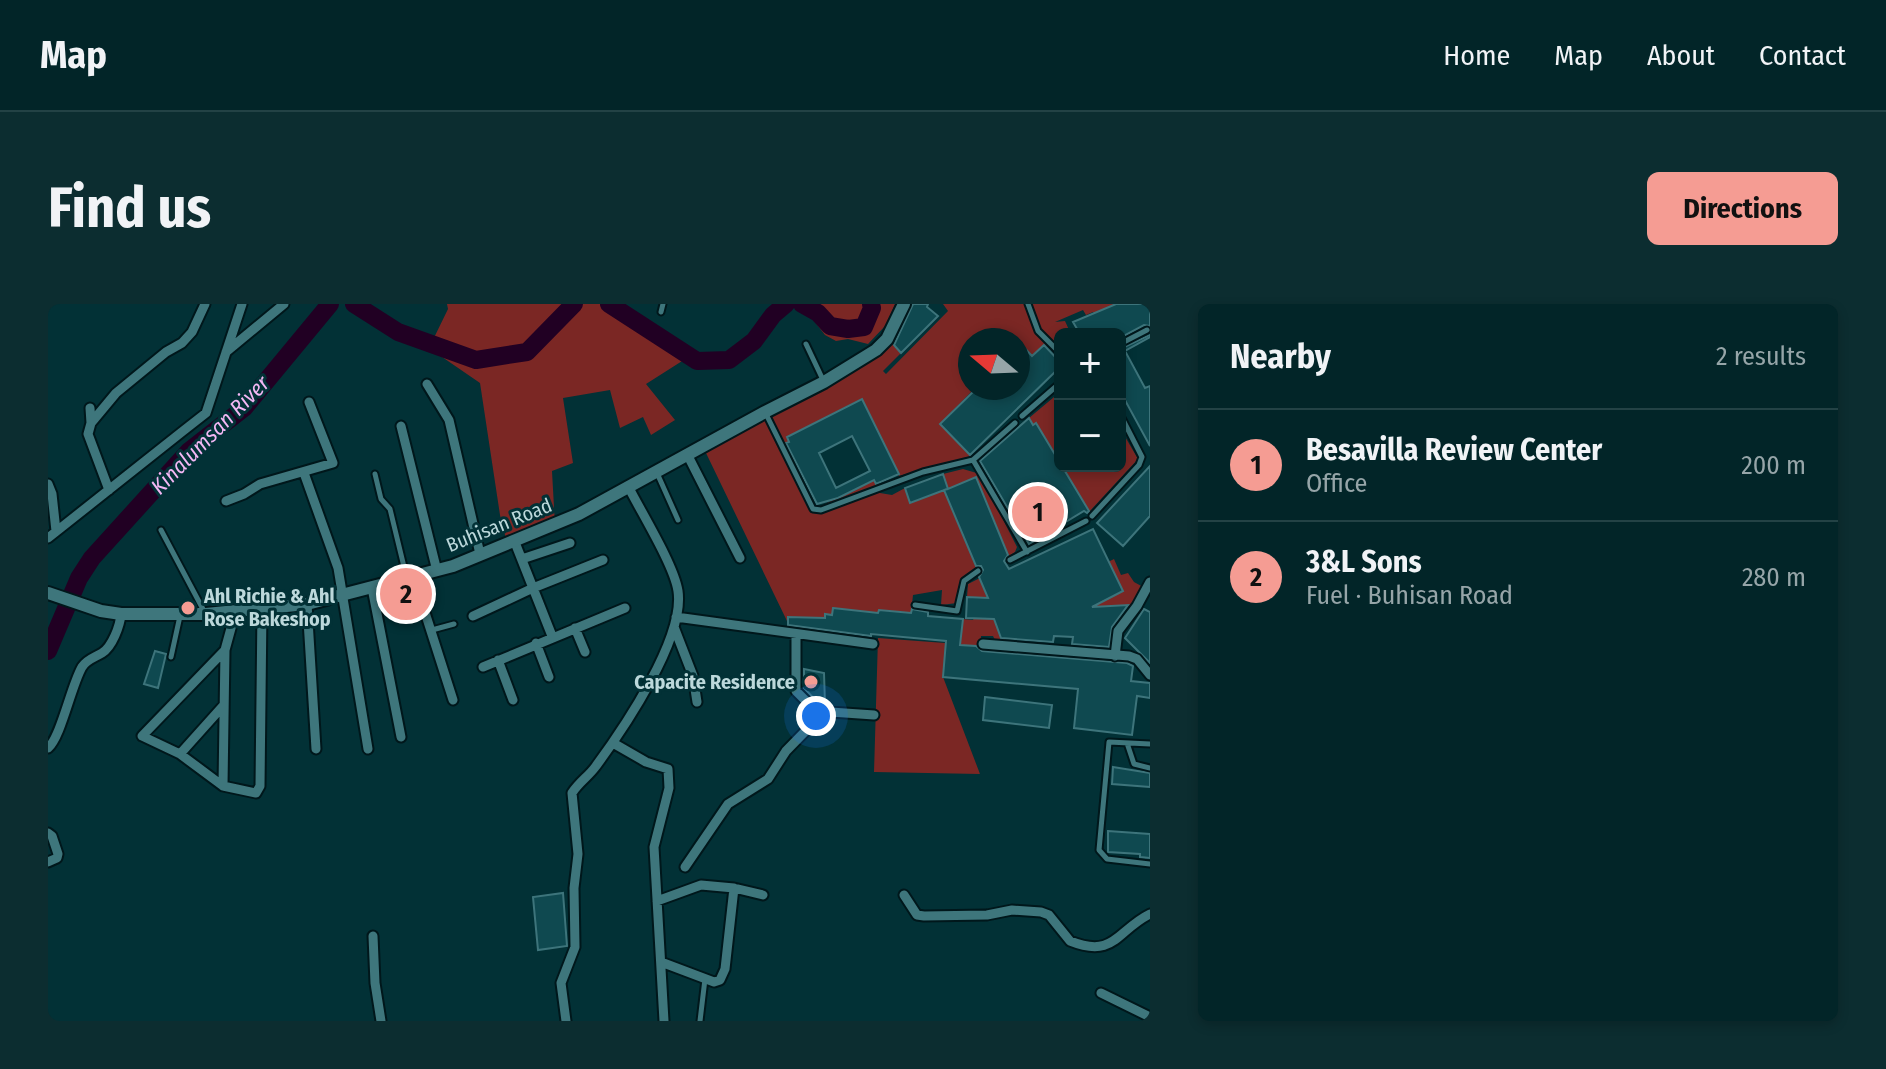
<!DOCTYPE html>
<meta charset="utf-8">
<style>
:root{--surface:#022528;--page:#0c2d30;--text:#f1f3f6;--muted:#96a5a8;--line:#234245;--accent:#f59c93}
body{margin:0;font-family:"Fira Sans Condensed",sans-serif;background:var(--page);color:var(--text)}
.controls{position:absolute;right:24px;top:24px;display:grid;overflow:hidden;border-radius:12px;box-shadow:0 4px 12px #0003}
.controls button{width:72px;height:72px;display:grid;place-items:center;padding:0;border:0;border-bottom:2px solid var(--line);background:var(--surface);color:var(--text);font:40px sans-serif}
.compass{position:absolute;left:910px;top:24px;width:72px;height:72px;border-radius:50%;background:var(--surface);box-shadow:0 4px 12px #0003;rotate:289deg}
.you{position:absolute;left:768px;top:412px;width:28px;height:28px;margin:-20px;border:6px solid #fff;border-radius:50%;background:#1a73e8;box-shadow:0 0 0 12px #1a73e833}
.badge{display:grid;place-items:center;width:52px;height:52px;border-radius:50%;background:var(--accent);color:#111;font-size:26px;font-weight:700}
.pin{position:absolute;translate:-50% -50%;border:4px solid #fff;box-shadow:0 2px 8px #0006}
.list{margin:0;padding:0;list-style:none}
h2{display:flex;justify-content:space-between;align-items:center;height:104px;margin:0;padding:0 32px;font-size:34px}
h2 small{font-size:26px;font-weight:400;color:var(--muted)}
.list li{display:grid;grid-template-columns:52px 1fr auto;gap:24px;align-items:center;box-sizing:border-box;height:112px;padding:0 32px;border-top:2px solid var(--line)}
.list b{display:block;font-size:30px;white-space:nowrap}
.list p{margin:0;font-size:26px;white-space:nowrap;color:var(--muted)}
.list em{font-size:26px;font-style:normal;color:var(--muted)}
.map{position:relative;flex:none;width:1102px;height:717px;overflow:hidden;border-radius:12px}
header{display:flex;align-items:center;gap:48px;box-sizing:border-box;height:112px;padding:0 40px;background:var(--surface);border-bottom:2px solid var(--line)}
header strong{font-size:38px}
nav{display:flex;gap:44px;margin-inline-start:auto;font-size:28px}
.intro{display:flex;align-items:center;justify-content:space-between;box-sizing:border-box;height:192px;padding:0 48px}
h1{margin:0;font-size:56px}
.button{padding:20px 36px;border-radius:12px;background:var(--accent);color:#111;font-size:28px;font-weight:700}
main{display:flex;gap:48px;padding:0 48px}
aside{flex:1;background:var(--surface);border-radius:12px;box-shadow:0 4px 12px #0003}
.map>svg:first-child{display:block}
</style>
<header>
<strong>Map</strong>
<nav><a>Home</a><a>Map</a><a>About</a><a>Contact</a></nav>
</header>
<div class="intro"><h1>Find us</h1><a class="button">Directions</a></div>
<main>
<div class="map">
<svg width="1102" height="717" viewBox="0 0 1102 717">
<rect width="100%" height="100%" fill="#023136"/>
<path fill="#7b2724" d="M399,0H576L581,5L579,8L572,7L642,52L598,80L627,116L603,131L595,113L572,124L562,86L515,94L525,159L504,167L507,221L459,239L452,211L432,79L381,44L400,5Z
M753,0H847L838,21L820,40L800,35L788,37L777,31Z
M895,0H1068L1047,11L1045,8L1038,11L1035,6L1007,18L1017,17L1022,28L1029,25L1032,30H1012V42L1005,37L984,52L973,39L970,41V36H922V84H927L892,120L923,152L851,172L813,96L737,140L767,205L826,176L832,189L844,191L857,184L863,199L896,186L929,265C906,275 917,281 909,299L893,301L894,286L865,291L863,309L831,306L828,331L823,330L826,309L785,304L784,311L777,310V314L740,313L739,317L658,149L844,39L853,49L835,67L838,70L900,7Z
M1012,88V159L981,114Z
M1072,124L1090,155L1041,208L1014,162H1072Z
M915,165L932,170L969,243L967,248L961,252L928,173L900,185L895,170Z
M1066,255L1073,271L1080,269L1086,278L1097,284L1087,302L1045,303L1075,287L1060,258Z
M932,274L950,326L976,316L955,337L947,336L945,332H933L932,343L898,340L895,373L932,470L826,468L830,334L897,339L915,315L925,316L935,294L919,293L920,280Z"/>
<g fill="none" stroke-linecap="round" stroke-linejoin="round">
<path stroke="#210023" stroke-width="18" d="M306,0L350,28L428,56L479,48L526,0
M561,0L649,57L681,56L706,37L725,11L738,0
M754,0L770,9L782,22L800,25L816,23L824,4L823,0
M0,347L31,274L44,254L141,147L196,104L282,0"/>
</g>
<path fill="#0f4950" stroke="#3d747b" stroke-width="2" fill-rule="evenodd" d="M865,0H880L879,3L890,12L853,49L846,41Z
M1068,0H1102V22L1096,21L1072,34V30H1032L1025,18Z
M1102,31V33L1077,47L1097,84L1102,82V142L1072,87V45Z
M970,37L984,52L996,41L1012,58V63L922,151L892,120L929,84H970Z
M814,95L851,170L828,180L826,176L790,194L769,200L738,139L741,138L739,133ZM804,132L822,167L788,184L771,149Z
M981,114L985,121L988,119L1041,207L1039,209L1036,207L981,240L932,157Z
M1102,162V212L1075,242L1049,219Z
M895,170L900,185L928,173L960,251L956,257L961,265L1045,225L1075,287L1044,303L1080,301L1064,323L1061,343L1024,340L1025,333L1006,332L1005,338L953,334L946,315L918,314L919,293L940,294L931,273L935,266L933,262H928L896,186L899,185L862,199L857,184Z
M785,304L830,309L831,306L863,309L864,305L880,308V312L915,315L912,341L928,342L934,347L1079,359L1085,362L1083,377L1102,379V394L1089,392L1084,431L1026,424L1030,385L895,373L898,337L823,330V332L740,321V313L777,314V310L784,311Z
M1096,305L1102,308V359L1077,334Z
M107,347L118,350L110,384L96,380Z
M756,365L776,369L777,400H771L756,384Z
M937,393L1004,401L1001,424L935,416Z
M1065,463L1102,469V483L1064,480Z
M1060,527L1102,530V554L1092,553V550L1060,548Z
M515,589L519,642L490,646L485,593Z"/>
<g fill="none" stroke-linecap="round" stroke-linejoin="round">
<defs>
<path id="service" d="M980,0L990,27L1012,49
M613,8L615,0
M758,40L776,78
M1072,40L1099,26
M717,108L765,205L773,206L875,168L925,156L979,248
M974,112L1012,79
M925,156L967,119
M609,169L630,216
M327,170L333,195L342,205L358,271
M1044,212L1091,161L1094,153L1072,110
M113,226L157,309
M962,256L1038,217
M348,280L354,302L372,297
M867,301L909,307L916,277L930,267
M384,326L406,320
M123,353L132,312
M1079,439L1086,460L1102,464
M1102,440L1061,438L1051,546L1059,555L1102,560
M652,717L657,675"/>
<path id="minor" d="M178,48L236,0
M379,80L401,116L432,250
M42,104L43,119L40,130L61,186
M43,119L68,89L118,48L134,39L144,28L157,0
M353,122L389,267
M639,150L692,254
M256,169L290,264L320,445
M0,180L4,190L8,227
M178,197L196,190L212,180L285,159L261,98
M0,234L135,127L158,109L194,0
M466,236L504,332
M474,255L522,239
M366,274L405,396
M324,284L353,433
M259,300L268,445
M425,312L485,284L555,256
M628,313L825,340
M626,323L645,372L649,398
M527,324L537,348
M748,330V387L768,407L826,411
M488,339L501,373
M935,340L1081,352L1089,355L1102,371
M177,346L94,432L132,450L175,482L208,489L212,482L214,304
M1067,352L1070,327L1089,302L1102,278
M450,356L465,396
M435,363L577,304
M565,439L598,458L620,465L621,484L606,543L616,717
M0,444C13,433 23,382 34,363C39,355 46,354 54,349C64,343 72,322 73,310
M132,450L175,402
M175,482L177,346L188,306
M0,529L4,532L10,550L9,554L0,558
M637,563L680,500L720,475L738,447L777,407
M856,591L869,611L876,612L939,611L964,606L993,608L1001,611L1022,637C1067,655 1069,626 1102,610
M609,597L653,581L686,584L715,591
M325,632L327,679L333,717
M613,658L666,678L672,676L677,665L686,584
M1053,689L1102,713
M518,717L513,679L527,643L526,584L530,550L524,489C531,478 541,472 548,462C576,424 637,334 630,287C626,261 593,208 580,182"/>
<path id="tertiary" d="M0,289L53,307L73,310H158L259,300L405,262L531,210L717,108L776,78L828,46L839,35L856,0"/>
</defs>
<use href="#service" stroke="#00171b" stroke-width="9"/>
<use href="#minor" stroke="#00171b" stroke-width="13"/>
<use href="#tertiary" stroke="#00171b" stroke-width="16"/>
<use href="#service" stroke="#3e767c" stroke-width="5"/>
<use href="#minor" stroke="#3e767c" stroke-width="9"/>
<use href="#tertiary" stroke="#3e767c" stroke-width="12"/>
</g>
<g fill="#f59c93" stroke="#023136" stroke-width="3">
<circle cx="140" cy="304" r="8"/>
<circle cx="763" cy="378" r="8"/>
</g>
<g text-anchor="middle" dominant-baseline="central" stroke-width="6" stroke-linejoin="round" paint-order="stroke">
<g font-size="20" fill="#bcd8db" stroke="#023136">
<text transform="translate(451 221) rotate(-22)">Buhisan Road</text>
</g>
<g font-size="20" font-weight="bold" fill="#bcd8db" stroke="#023136" text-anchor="start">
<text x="156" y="292">Ahl Richie &amp; Ahl<tspan x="156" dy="23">Rose Bakeshop</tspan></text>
<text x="747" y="378" text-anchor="end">Capacite Residence</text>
</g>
<g font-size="22" font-style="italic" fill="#f3b7f4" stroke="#023136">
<text transform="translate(162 131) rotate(-45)">Kinalumsan River</text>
</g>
</g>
</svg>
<div class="controls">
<button>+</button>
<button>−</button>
</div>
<svg class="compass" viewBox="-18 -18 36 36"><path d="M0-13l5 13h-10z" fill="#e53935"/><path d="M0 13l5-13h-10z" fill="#96a5a8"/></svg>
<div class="you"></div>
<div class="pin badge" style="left:990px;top:208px">1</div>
<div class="pin badge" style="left:358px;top:290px">2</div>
</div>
<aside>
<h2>Nearby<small>2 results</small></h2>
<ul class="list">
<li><span class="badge">1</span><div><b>Besavilla Review Center</b><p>Office</p></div><em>200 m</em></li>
<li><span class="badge">2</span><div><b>3&amp;L Sons</b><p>Fuel · Buhisan Road</p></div><em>280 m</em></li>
</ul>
</aside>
</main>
